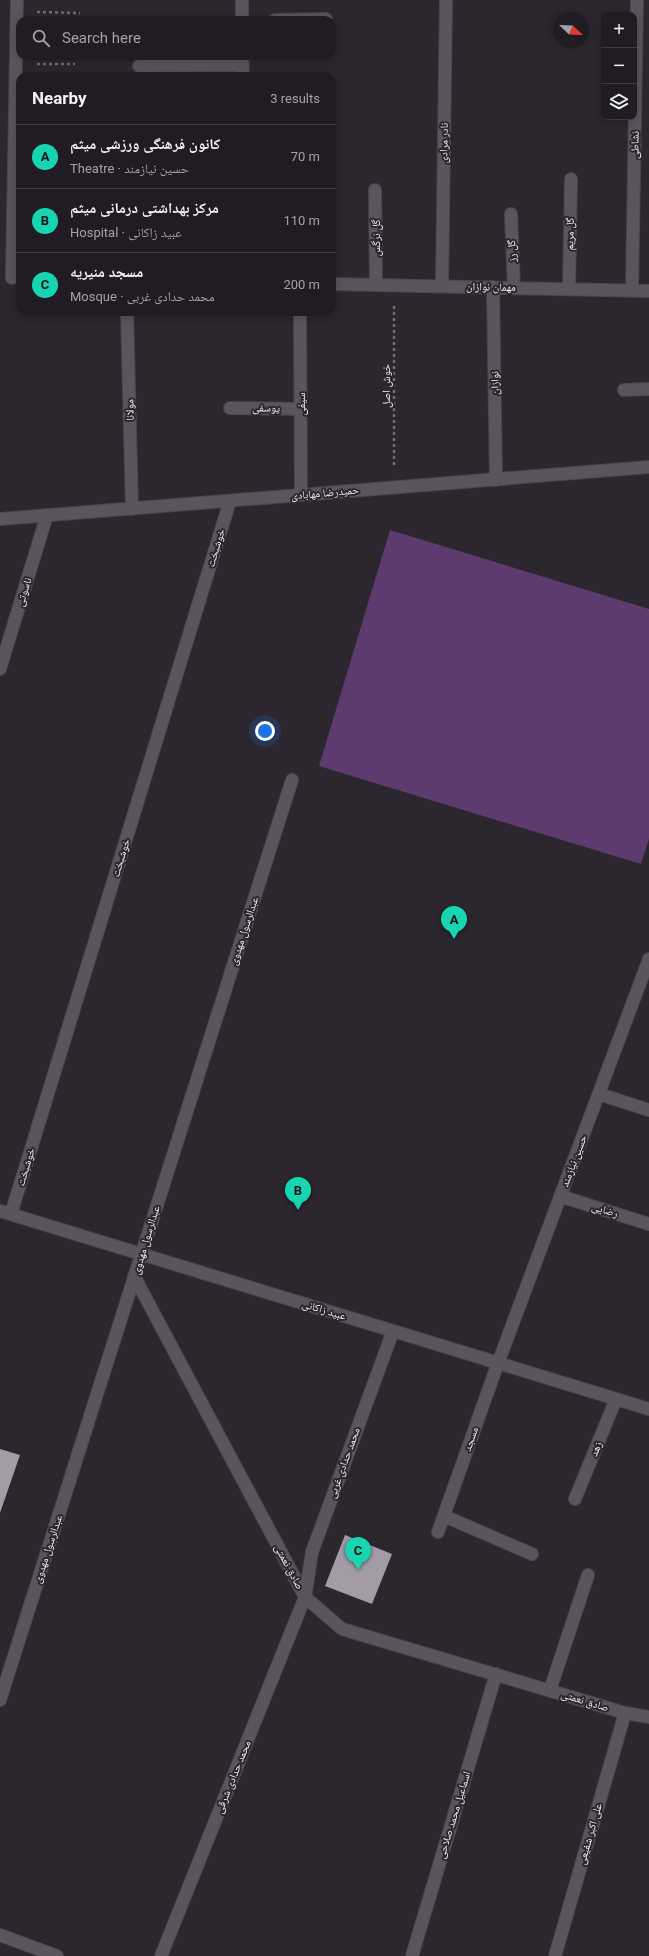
<!DOCTYPE html>
<meta charset="utf-8">
<style>
:root{--surface:#211c23;--page:#29252b;--text:#f1f3f6;--muted:#a2a1a6;--line:#3e3a41;--accent:#18d5b2}
body{margin:0;font-family:Roboto,"Noto Naskh Arabic",sans-serif;background:var(--page);color:var(--text)}
.controls{position:absolute;right:12px;top:12px;display:grid;overflow:hidden;border-radius:8px;box-shadow:0 2px 10px #0003}
.controls button{width:36px;height:36px;display:grid;place-items:center;padding:0;border:0;border-bottom:1px solid var(--line);background:var(--surface);color:var(--text);font:20px sans-serif}
.compass{position:absolute;left:553px;top:12px;width:36px;height:36px;border-radius:50%;background:var(--surface);box-shadow:0 2px 10px #0003;rotate:113deg}
.you{position:absolute;left:265px;top:731px;width:14px;height:14px;margin:-10px;border:3px solid #fff;border-radius:50%;background:#1a73e8;box-shadow:0 0 0 6px #1a73e833}
.badge{display:grid;place-items:center;width:26px;height:26px;border-radius:50%;background:var(--accent);color:#111;font-size:13px;font-weight:700}
.pin{position:absolute;translate:-50% -33px;filter:drop-shadow(0 1px 2px #0008)}
.pin::after{content:'';position:absolute;top:21px;width:14px;height:12px;background:inherit;clip-path:polygon(0 0,100% 0,50% 100%)}
.list{margin:0;padding:0;list-style:none}
h2{display:flex;justify-content:space-between;align-items:center;height:52px;margin:0;padding:0 16px;font-size:17px}
h2 small{font-size:13px;font-weight:400;color:var(--muted)}
.list li{display:grid;grid-template-columns:26px 1fr auto;gap:12px;align-items:center;box-sizing:border-box;height:64px;padding:0 16px;border-top:1px solid var(--line)}
.list b{display:block;font-size:15px;white-space:nowrap}
.list p{margin:0;font-size:13px;white-space:nowrap;color:var(--muted)}
.list em{font-size:13px;font-style:normal;color:var(--muted)}
.icon{flex:none;width:22px;height:22px;fill:none;stroke:currentColor;stroke-width:2;stroke-linecap:round;stroke-linejoin:round}
.map{position:relative;flex:none;width:649px;height:1956px;overflow:hidden}
.search{position:absolute;background:var(--surface);box-shadow:0 2px 10px #0003;left:16px;top:16px;width:320px;height:44px;display:flex;align-items:center;gap:10px;box-sizing:border-box;padding:0 14px;border-radius:12px;color:var(--muted);font-size:15px}
.panel{position:absolute;background:var(--surface);box-shadow:0 2px 10px #0003;left:16px;top:72px;width:320px;height:244px;border-radius:12px}
.map>svg:first-child{display:block}
</style>
<div class="map">
<svg width="649" height="1956" viewBox="0 0 649 1956">
<rect width="100%" height="100%" fill="#2c262f"/>
<path fill="#5e3b6f" d="M390,530L649,609V839L641,864L319,766Z"/>
<path fill="#a39ba7" d="M0,1449L20,1455L0,1513Z
M345,1535L392,1554L372,1604L325,1586Z"/>
<g fill="none" stroke-linecap="round" stroke-linejoin="round">
<defs>
<path id="minor" d="M242,20V0
M275,20L326,19
M242,56L243,76
M139,66L243,65
M375,190L376,285
M511,214L514,288
M12,278L17,0
M332,284L649,291
M442,286L446,0
M493,287L496,480
M569,289L571,179
M632,290L637,0
M127,312L132,509
M300,312L301,495
M624,390L649,389
M230,408L301,409
M0,519L649,467
M0,669L47,515
M599,1094L649,1110
M560,1196L649,1224
M0,1211L649,1409
M11,1214L230,501
M134,1276L305,1597L342,1629L625,1713L649,1717
M575,1499L616,1399
M444,1516L532,1554
M438,1532L498,1363L649,959
M550,1690L588,1575
M0,1700L292,780
M0,1935L57,1956
M161,1956L305,1597L312,1552L393,1331
M412,1956L496,1674
M555,1956L625,1713"/>
</defs>
<use href="#minor" stroke="#4a444c" stroke-width="14"/>
<path stroke="#716c74" stroke-width="2.5" stroke-dasharray="3 3" stroke-linecap="butt" d="M37,12L80,13
M37,64H75
M394,306V467"/>
<use href="#minor" stroke="#5b545e" stroke-width="12"/>
</g>
<g text-anchor="middle" dominant-baseline="central" stroke-width="4" stroke-linejoin="round" paint-order="stroke">
<g font-size="11" fill="#f1edf3" stroke="#2c262f">
<text transform="translate(444 143) rotate(-89)">نادر مرادی</text>
<text transform="translate(635 145) rotate(-89)">نشاطی</text>
<text transform="translate(570 234) rotate(-89)">گل مریم</text>
<text transform="translate(376 238) rotate(-90)">گل نرگس</text>
<text transform="translate(512 251) rotate(-93)">گل رز</text>
<text transform="translate(491 287) rotate(1)">مهمان نوازان</text>
<text transform="translate(495 383) rotate(-91)">نوازان</text>
<text transform="translate(386 386) rotate(-90)">خوش اصل</text>
<text transform="translate(301 404) rotate(-90)">سیفی</text>
<text transform="translate(266 408) rotate(1)">یوسفی</text>
<text transform="translate(130 410) rotate(-91)">مولانا</text>
<text transform="translate(325 493) rotate(-5)">حمیدرضا مهابادی</text>
<text transform="translate(216 548) rotate(-73)">خوشبخت</text>
<text transform="translate(24 592) rotate(-73)">ناسوتی</text>
<text transform="translate(121 858) rotate(-73)">خوشبخت</text>
<text transform="translate(244 931) rotate(-72)">عبدالرسول مهدوی</text>
<text transform="translate(574 1161) rotate(-69)">حسین نیازمند</text>
<text transform="translate(26 1167) rotate(-73)">خوشبخت</text>
<text transform="translate(605 1210) rotate(17)">رضایی</text>
<text transform="translate(146 1240) rotate(-73)">عبدالرسول مهدوی</text>
<text transform="translate(324 1310) rotate(17)">عبید زاکانی</text>
<text transform="translate(471 1439) rotate(-71)">مسجد</text>
<text transform="translate(596 1449) rotate(-68)">زهد</text>
<text transform="translate(344 1463) rotate(-70)">محمد حدادی غربی</text>
<text transform="translate(48 1549) rotate(-72)">عبدالرسول مهدوی</text>
<text transform="translate(289 1567) rotate(62)">صادق نعمتی</text>
<text transform="translate(585 1701) rotate(17)">صادق نعمتی</text>
<text transform="translate(233 1777) rotate(-68)">محمد حدادی شرقی</text>
<text transform="translate(454 1815) rotate(-73)">اسماعیل محمد صلاحی</text>
<text transform="translate(590 1834) rotate(-74)">علی اکبر شفیعی</text>
</g>
</g>
</svg>
<div class="controls">
<button>+</button>
<button>−</button>
<button><svg class="icon" aria-label="layers" viewBox="0 0 24 24"><path d="M12 4l9 5-9 5-9-5zM3 14l9 5 9-5"/></svg></button>
</div>
<svg class="compass" viewBox="-18 -18 36 36"><path d="M0-13l5 13h-10z" fill="#e53935"/><path d="M0 13l5-13h-10z" fill="#a2a1a6"/></svg>
<div class="you"></div>
<div class="pin badge" style="left:454px;top:939px">A</div>
<div class="pin badge" style="left:298px;top:1210px">B</div>
<div class="pin badge" style="left:358px;top:1570px">C</div>
<div class="search"><svg class="icon" aria-label="search" viewBox="0 0 24 24"><circle cx="10" cy="10" r="6"/><path d="M15 15l6 6"/></svg>Search here</div>
<section class="panel">
<h2>Nearby<small>3 results</small></h2>
<ul class="list">
<li><span class="badge">A</span><div><b>کانون فرهنگی ورزشی میثم</b><p>Theatre · حسین نیازمند</p></div><em>70 m</em></li>
<li><span class="badge">B</span><div><b>مرکز بهداشتی درمانی میثم</b><p>Hospital · عبید زاکانی</p></div><em>110 m</em></li>
<li><span class="badge">C</span><div><b>مسجد منیریه</b><p>Mosque · محمد حدادی غربی</p></div><em>200 m</em></li>
</ul>
</section>
</div>
